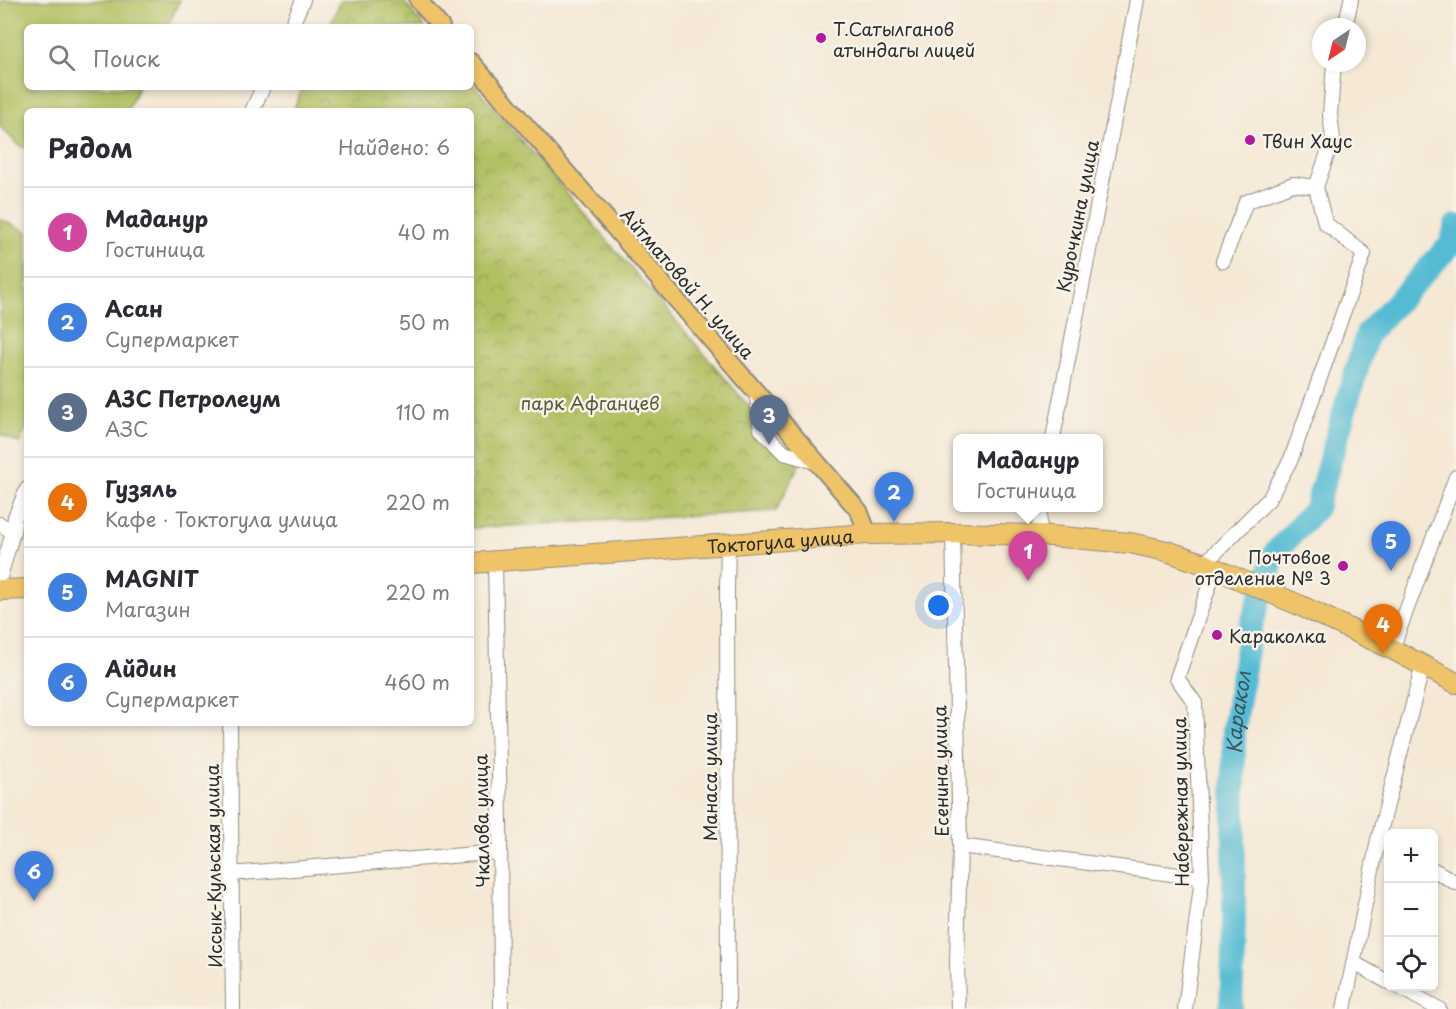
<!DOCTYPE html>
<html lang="ru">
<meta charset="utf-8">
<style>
:root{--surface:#fff;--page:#f7f7f7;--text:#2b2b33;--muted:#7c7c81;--line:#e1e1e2;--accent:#2563eb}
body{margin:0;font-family:"Playpen Sans",sans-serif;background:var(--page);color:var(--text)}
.controls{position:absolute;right:18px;bottom:18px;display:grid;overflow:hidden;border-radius:9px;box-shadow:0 3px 9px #0003}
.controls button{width:54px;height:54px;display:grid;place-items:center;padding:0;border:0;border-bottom:2px solid var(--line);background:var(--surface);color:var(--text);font:30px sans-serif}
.compass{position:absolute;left:1312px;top:18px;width:54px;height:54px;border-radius:50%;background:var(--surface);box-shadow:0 3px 9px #0003;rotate:215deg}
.you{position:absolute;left:939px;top:606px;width:21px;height:21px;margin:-15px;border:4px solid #fff;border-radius:50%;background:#1a73e8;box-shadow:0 0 0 9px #1a73e833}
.badge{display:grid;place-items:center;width:39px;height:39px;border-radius:50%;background:var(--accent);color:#fff;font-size:20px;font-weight:700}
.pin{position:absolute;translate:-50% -50px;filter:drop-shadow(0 2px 3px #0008)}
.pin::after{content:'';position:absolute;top:32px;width:21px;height:18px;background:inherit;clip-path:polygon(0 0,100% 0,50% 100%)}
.popup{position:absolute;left:953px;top:434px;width:150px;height:78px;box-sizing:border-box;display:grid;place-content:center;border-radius:9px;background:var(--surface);filter:drop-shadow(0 2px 4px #0005);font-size:20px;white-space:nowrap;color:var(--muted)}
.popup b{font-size:22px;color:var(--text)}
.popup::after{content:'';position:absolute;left:50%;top:100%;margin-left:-12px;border:12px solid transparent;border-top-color:var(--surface)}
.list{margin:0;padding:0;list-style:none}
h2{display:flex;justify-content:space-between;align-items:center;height:78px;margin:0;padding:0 24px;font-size:26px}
h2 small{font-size:20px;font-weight:400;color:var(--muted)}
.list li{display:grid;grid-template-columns:39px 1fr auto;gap:18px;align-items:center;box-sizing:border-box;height:90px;padding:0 24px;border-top:2px solid var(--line)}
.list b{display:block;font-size:22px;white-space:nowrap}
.list p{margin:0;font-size:20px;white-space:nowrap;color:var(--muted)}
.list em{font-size:20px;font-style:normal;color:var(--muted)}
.icon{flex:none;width:33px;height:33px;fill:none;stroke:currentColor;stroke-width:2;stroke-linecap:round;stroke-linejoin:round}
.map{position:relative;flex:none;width:1456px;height:1009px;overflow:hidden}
.search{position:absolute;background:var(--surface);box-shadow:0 3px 9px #0003;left:24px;top:24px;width:450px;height:66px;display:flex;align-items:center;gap:15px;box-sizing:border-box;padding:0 21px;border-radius:9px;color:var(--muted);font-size:22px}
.panel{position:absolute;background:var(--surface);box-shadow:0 3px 9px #0003;left:24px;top:108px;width:450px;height:618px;border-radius:9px}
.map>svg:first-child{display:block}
</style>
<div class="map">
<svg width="1456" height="1009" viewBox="0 0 1456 1009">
<defs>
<pattern id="park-crowns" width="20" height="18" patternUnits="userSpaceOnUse" patternTransform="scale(1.5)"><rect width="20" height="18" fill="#b2c062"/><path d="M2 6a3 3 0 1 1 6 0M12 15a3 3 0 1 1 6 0" fill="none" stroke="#919c51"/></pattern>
</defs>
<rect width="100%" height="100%" fill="#f7f3e8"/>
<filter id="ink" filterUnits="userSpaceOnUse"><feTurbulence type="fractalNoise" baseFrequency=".0167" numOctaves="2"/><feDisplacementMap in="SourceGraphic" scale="12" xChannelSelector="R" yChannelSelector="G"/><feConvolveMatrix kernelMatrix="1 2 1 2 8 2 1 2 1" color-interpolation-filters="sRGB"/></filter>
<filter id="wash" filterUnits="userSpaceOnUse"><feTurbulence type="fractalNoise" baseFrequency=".008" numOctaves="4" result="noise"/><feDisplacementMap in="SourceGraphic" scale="24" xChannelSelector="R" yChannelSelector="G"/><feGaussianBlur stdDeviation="1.35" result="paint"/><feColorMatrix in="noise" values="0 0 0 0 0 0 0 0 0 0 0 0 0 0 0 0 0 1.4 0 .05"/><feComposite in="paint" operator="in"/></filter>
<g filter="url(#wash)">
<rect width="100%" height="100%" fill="#f5e8d5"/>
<path fill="url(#park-crowns)" stroke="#6e7646" stroke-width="1.5" d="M341,0H402L425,27H329Z
M471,81L799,465L776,511L471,528V111H293L303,87H471Z"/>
<path fill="#b2c062" stroke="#6e7646" stroke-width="1.5" d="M2,0H180L167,27H27V87H138L127,111H27V148L20,146L0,127V5Z
M0,219L27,232V427L19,443L0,434Z"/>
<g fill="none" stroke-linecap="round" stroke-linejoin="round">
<path stroke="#55bbd3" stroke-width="24" id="s1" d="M1231,1009L1234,928V730L1250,629L1275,553L1316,508L1367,334L1451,244L1456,226"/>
</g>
</g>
<g filter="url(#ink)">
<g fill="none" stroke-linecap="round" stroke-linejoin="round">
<defs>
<path id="minor" d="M291,27L303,0
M1345,27L1351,0
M252,111L263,87
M1223,261L1246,202L1293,184L1316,187
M756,392L761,429L784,453L816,462
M1053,438L1137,0
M0,524L13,532
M953,533L960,846L957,961L958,1009
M1039,535L1040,508
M495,561L500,821L501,1009
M1204,564L1269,499L1291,459L1364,254L1325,223L1316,187L1333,138L1330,115L1334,63
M0,577L13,532L15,517L27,489
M1392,649L1456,477
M230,723L233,1009
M960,846L1202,878
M1434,870L1456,883
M230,874L500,852
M1354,963L1388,982
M1397,986L1439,1009
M728,1009L727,589L728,545
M1185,1009L1202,878L1195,703L1177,678L1215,569
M1344,1009L1378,840L1423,665"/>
<path id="major" d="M418,0L441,27
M471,62L859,511L868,534"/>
<g id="highway">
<path id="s2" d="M471,563L868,534L953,533L1039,535L1130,543L1167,551L1204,564L1299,605L1392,649L1456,683"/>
<path d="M0,590L27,589"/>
</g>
</defs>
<use href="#minor" stroke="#908a80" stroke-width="16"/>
<use href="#major" stroke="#908a80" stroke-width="20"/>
<use href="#highway" stroke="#908a80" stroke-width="22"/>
<use href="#minor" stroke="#fff" stroke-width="14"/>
<use href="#major" stroke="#efc469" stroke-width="16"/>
<use href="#highway" stroke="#efc469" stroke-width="20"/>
</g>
</g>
<g fill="#b5179e" stroke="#f7f3e8" stroke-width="2">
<circle cx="821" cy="38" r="6"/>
<circle cx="1250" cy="140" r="6"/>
<circle cx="1343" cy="566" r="6"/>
<circle cx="1217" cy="635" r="6"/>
</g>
<g text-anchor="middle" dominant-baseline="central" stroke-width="5" stroke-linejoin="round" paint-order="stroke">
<g font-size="18" fill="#2b2b2b" stroke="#f7f3e8" text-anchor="start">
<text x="833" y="28">Т.Сатылганов<tspan x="833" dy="21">атындагы лицей</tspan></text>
<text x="1262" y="140">Твин Хаус</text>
<text x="1331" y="556" text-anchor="end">Почтовое<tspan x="1331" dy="21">отделение № 3</tspan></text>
<text x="1229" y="635">Караколка</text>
</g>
<g font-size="18" fill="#2b2b2b" stroke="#f7f3e8">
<text transform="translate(1077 216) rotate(-79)">Курочкина улица</text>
<text transform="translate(688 283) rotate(49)">Айтматовой Н. улица</text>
<text stroke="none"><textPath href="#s2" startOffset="310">Токтогула улица</textPath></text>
<text transform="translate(940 771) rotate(-91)">Есенина улица</text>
<text transform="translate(709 777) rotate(-90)">Манаса улица</text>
<text transform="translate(1180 802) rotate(-91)">Набережная улица</text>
<text transform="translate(481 821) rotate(-91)">Чкалова улица</text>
<text transform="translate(213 866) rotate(-91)">Иссык-Кульская улица</text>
</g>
<g font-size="18" fill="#54583c" stroke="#f7f3e8">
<text x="590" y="402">парк Афганцев</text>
</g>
<g font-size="20" font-style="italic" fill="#38565d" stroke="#f7f3e8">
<text stroke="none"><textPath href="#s1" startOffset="297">Каракол</textPath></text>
</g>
</g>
</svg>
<div class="controls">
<button>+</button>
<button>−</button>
<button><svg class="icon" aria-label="locate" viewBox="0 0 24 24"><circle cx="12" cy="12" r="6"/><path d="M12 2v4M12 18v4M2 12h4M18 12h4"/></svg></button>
</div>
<svg class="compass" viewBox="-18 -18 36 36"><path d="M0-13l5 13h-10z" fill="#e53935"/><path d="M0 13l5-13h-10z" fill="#7c7c81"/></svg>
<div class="you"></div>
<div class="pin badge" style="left:1028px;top:581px;background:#d1479c">1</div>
<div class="popup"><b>Маданур</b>Гостиница</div>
<div class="pin badge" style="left:894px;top:522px;background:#3f7fe0">2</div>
<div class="pin badge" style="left:769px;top:445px;background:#5c6f8a">3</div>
<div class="pin badge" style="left:1383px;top:654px;background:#e8710a">4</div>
<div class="pin badge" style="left:1391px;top:571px;background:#3f7fe0">5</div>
<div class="pin badge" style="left:34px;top:901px;background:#3f7fe0">6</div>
<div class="search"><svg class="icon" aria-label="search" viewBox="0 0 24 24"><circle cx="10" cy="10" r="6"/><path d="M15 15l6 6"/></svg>Поиск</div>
<section class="panel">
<h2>Рядом<small>Найдено: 6</small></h2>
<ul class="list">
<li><span class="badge" style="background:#d1479c">1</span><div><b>Маданур</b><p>Гостиница</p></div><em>40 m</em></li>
<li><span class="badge" style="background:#3f7fe0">2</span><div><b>Асан</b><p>Супермаркет</p></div><em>50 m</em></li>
<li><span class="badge" style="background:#5c6f8a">3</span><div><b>АЗС Петролеум</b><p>АЗС</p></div><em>110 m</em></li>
<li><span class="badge" style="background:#e8710a">4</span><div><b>Гузяль</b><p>Кафе · Токтогула улица</p></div><em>220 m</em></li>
<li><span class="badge" style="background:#3f7fe0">5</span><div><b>MAGNIT</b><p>Магазин</p></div><em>220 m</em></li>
<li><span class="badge" style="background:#3f7fe0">6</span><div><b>Айдин</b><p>Супермаркет</p></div><em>460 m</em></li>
</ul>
</section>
</div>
